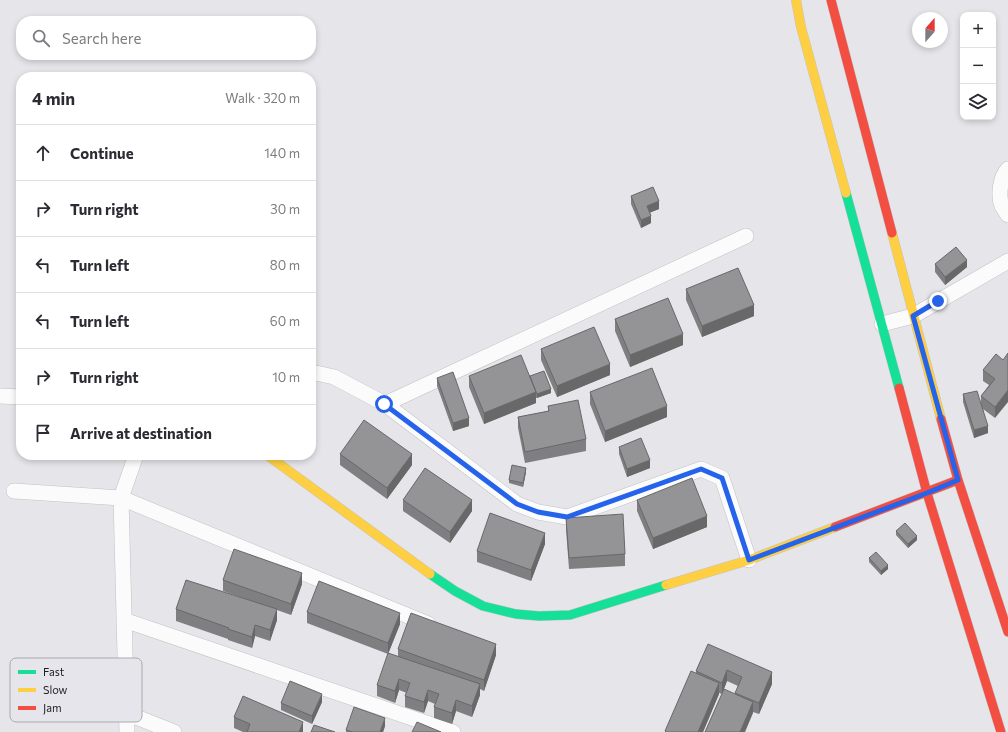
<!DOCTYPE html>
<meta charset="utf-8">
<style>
:root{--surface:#fff;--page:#f2f2f3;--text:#2b2b33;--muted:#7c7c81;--line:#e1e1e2}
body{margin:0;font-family:Commissioner,sans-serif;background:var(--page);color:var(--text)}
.controls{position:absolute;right:12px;top:12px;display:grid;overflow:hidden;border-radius:8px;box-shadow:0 2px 6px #0003}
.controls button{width:36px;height:36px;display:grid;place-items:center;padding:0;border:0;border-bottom:1px solid var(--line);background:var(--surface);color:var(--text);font:20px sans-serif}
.compass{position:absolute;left:912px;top:12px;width:36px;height:36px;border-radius:50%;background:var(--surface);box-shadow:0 2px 6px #0003;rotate:21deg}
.stop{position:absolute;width:12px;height:12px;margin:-9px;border:3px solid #2563eb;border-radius:50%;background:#fff}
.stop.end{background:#2563eb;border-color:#fff;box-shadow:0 1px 4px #0008}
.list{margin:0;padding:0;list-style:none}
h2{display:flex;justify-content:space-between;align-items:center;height:52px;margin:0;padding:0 16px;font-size:17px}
h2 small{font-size:13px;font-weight:400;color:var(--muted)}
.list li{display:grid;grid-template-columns:26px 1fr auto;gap:12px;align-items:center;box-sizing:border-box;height:56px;padding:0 16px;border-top:1px solid var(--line)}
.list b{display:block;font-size:15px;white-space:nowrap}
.list em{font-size:13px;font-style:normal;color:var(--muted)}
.icon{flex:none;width:22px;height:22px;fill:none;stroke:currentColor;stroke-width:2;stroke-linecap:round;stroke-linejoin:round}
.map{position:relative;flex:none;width:1008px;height:732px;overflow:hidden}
.search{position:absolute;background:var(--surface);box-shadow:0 2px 6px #0003;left:16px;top:16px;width:300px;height:44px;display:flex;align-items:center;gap:10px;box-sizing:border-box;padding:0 14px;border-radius:16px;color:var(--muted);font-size:15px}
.panel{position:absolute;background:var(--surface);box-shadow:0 2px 6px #0003;left:16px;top:72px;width:300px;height:388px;border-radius:16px}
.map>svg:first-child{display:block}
</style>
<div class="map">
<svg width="1008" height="732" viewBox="0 0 1008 732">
<rect width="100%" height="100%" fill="#e6e6ea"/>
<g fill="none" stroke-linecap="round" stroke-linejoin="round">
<defs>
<path id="street" d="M1008,169C1000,177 998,196 1002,206C1004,209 1006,212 1008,215
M882,324L913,316L1008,261
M311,376L316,373L334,377L385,404L517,504L538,512L567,517L701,469L722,478L749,560
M0,396L21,397
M385,404L746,236
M14,491L121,498L428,624
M124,620L453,732
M126,713L174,732
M127,732L121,498L136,455"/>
<path id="fast" d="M846,193L899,388
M430,574L455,591L483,606L516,614L539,616L570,615L666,585"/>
<path id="slow" d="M796,0L801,27L846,193
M892,233L941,419
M267,455L430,574
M666,585L749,560L835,527"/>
<path id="jam" d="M831,0L892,233
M899,388L927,493L1001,732
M941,419L958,480L1008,632
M835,527L958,480"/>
</defs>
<use href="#street" stroke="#c2c2c5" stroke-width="16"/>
<use href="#fast" stroke="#c2c2c5" stroke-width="10"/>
<use href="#slow" stroke="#c2c2c5" stroke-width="10"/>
<use href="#jam" stroke="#c2c2c5" stroke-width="10"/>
<use href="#street" stroke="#fbfbfc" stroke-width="15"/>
<use href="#fast" stroke="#16e098" stroke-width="9"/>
<use href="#slow" stroke="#ffcf43" stroke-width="9"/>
<use href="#jam" stroke="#f24e42" stroke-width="9"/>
</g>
<path fill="#7f7f81" d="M631,196L659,209L650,212L651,223L641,228L631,204Z
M935,264L967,267L945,285L935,272Z
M686,289L754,316L702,337L686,300Z
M615,319L683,345L630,367L615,331Z
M541,349L610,375L557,397L541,360Z
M996,354L995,418L983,409L988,433L974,438L963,402V394L981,403V396L989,385L983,381V370Z
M469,376H530L551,393L536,398V403L484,424L469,387Z
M437,378L469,426L453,431L437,386Z
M590,392L667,417L605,442L590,404Z
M548,406L586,439V451L525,463L518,428V417L548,411Z
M619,447L650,468L627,477L619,454Z
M340,454L412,465L387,499L340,465Z
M526,472L523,487L509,483V480Z
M403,500L472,511L450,543L403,511Z
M637,500L707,527L653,549L637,511Z
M566,518L625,554V566L569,569L566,529Z
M896,531L917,540L908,548L896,535Z
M545,544L531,581L477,562V551Z
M869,558L888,569L881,575L869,562Z
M223,580L302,584L291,615L277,610V620L270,641L255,636L252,648L228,640V639L176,621V609L251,601L223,591Z
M307,612L400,624L388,654L307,623Z
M708,644L772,684L759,714L753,712V713L735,694L738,686L727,681L722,694L719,693V694L703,732H665L696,673V671Z
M398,649L496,655L484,691L480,689V695L472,717L456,711L452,724L434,718V707L435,704L428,701L424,713L405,707V696L407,693L399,690L395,703L377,696V685L398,656Z
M322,702L312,724L281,710V703Z
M234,717L303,732H243L234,728Z
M385,726L383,732H346V730Z"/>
<path fill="#686869" d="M659,201V209L647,214V206Z
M651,216V223L641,228V220Z
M967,260V267L945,285V277Z
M754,305V316L702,337V326Z
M683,334V345L630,367V355Z
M610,364V375L557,397V386Z
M551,389V393L537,398V394Z
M1008,390V402L995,418V407Z
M536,392V403L484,424V413Z
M667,406V417L605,442V431Z
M469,418V426L453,431V423Z
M988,426V433L974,438V430Z
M412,454V465L387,499V488Z
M650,460V468L627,477V469Z
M526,468V472L523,487V483Z
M472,500V511L450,543V532Z
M707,516V527L653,549V538Z
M545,533V544L531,581V570Z
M917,536V540L908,548V544Z
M888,565V569L881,575V571Z
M302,573V584L291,615V604Z
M277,609V620L270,641V630Z
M400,613V624L388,654V643Z
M255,625V636L252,648V637Z
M496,644V655L484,691V680Z
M727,670V681L722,694V683Z
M772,672V684L759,714V703Z
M399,679V690L395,703V691Z
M719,683V694L703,732H698Z
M480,684V695L472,717V706Z
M428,690V701L424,713V702Z
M322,694V702L312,724V716Z
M456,700V711L452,724V713Z
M753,702V713L745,732H740Z
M385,718V726L383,732H380Z
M303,722V732H299Z"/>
<path fill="#949496" stroke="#686869" d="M653,187L659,201L647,206L651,216L641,220L631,196Z
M956,247L967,260L945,277L935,264Z
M738,268L754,305L702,326L686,289Z
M668,298L683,334L630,355L615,319Z
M594,327L610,364L557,386L541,349Z
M1008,353V390L995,407L981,396L995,379L983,370L996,354L1003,360Z
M521,355L536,392L484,413L469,376Z
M652,368L667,406L605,431L590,392Z
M544,371L551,389L537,394L536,392L530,376Z
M453,372L469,418L453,423L437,378Z
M977,391L988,426L974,430L963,394Z
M578,400L586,439L525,452L518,417L549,411L548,406Z
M364,420L412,454L387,488L340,454Z
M641,438L650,460L627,469L619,447Z
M512,465L526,468L523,483L509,480Z
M425,468L472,500L450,532L403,500Z
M692,478L707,516L653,538L637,500Z
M490,513L545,533L531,570L477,551Z
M623,514L625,554L569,558L566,518Z
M905,523L917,536L908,544L896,531Z
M234,549L302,573L291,604L223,580Z
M876,552L888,565L881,571L869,558Z
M186,580L277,609L270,630L255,625L252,637L228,629L229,628L176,609Z
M319,581L400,613L388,643L307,612Z
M411,613L496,644L484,680L398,649Z
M708,644L772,672L759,703L735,693L742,677L727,670L722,683L696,671Z
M388,653L480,684L472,706L456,700L452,713L434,707L439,694L428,690L424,702L405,696L410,683L399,679L395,691L377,685Z
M691,671L719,683L698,732H666L665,731Z
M290,681L322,694L312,716L281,703Z
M724,689L753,702L740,732H705Z
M243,696L303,722L299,732H247L250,724L234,717Z
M354,707L385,718L380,732H353L346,730Z
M417,722L441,732H412Z
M314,725L335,732H311Z"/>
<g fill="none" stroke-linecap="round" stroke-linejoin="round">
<path stroke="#2563eb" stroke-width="5" d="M384,404L517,504L538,512L567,517L701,469L722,478L749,560L927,493L958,480L913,316L938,301"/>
</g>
<rect x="10" y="658" width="132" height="64" rx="6" fill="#e5e5eb" stroke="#aaaaae" stroke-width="1"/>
<rect x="18" y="670" width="18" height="4" fill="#16e098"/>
<rect x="18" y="688" width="18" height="4" fill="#ffcf43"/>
<rect x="18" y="706" width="18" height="4" fill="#f24e42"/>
<g font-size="11" fill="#1f1f21">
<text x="43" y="676">Fast</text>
<text x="43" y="694">Slow</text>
<text x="43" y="712">Jam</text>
</g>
</svg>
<div class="controls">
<button>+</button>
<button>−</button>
<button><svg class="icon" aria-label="layers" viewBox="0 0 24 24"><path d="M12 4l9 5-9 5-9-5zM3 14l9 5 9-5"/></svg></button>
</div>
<svg class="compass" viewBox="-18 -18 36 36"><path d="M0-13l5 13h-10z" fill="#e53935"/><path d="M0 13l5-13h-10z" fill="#7c7c81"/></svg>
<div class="stop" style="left:384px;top:404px"></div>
<div class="stop end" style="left:938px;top:301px"></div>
<div class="search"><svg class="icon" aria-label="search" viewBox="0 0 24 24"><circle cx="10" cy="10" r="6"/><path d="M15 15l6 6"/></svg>Search here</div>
<section class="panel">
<h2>4 min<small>Walk · 320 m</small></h2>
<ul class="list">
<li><svg class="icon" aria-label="ahead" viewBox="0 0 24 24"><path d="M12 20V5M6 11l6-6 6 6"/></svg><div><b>Continue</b></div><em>140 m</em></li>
<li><svg class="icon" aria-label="right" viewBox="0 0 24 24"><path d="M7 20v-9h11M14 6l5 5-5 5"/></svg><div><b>Turn right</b></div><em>30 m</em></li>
<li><svg class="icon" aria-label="left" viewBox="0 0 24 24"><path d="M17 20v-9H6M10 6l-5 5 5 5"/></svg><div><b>Turn left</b></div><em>80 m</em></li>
<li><svg class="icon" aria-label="left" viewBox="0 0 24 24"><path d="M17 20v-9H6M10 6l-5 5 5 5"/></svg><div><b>Turn left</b></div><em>60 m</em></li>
<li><svg class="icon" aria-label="right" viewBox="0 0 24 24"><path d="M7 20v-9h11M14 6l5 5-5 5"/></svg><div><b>Turn right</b></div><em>10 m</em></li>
<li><svg class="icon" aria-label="arrive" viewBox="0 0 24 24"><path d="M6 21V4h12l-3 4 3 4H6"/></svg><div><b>Arrive at destination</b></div></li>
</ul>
</section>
</div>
